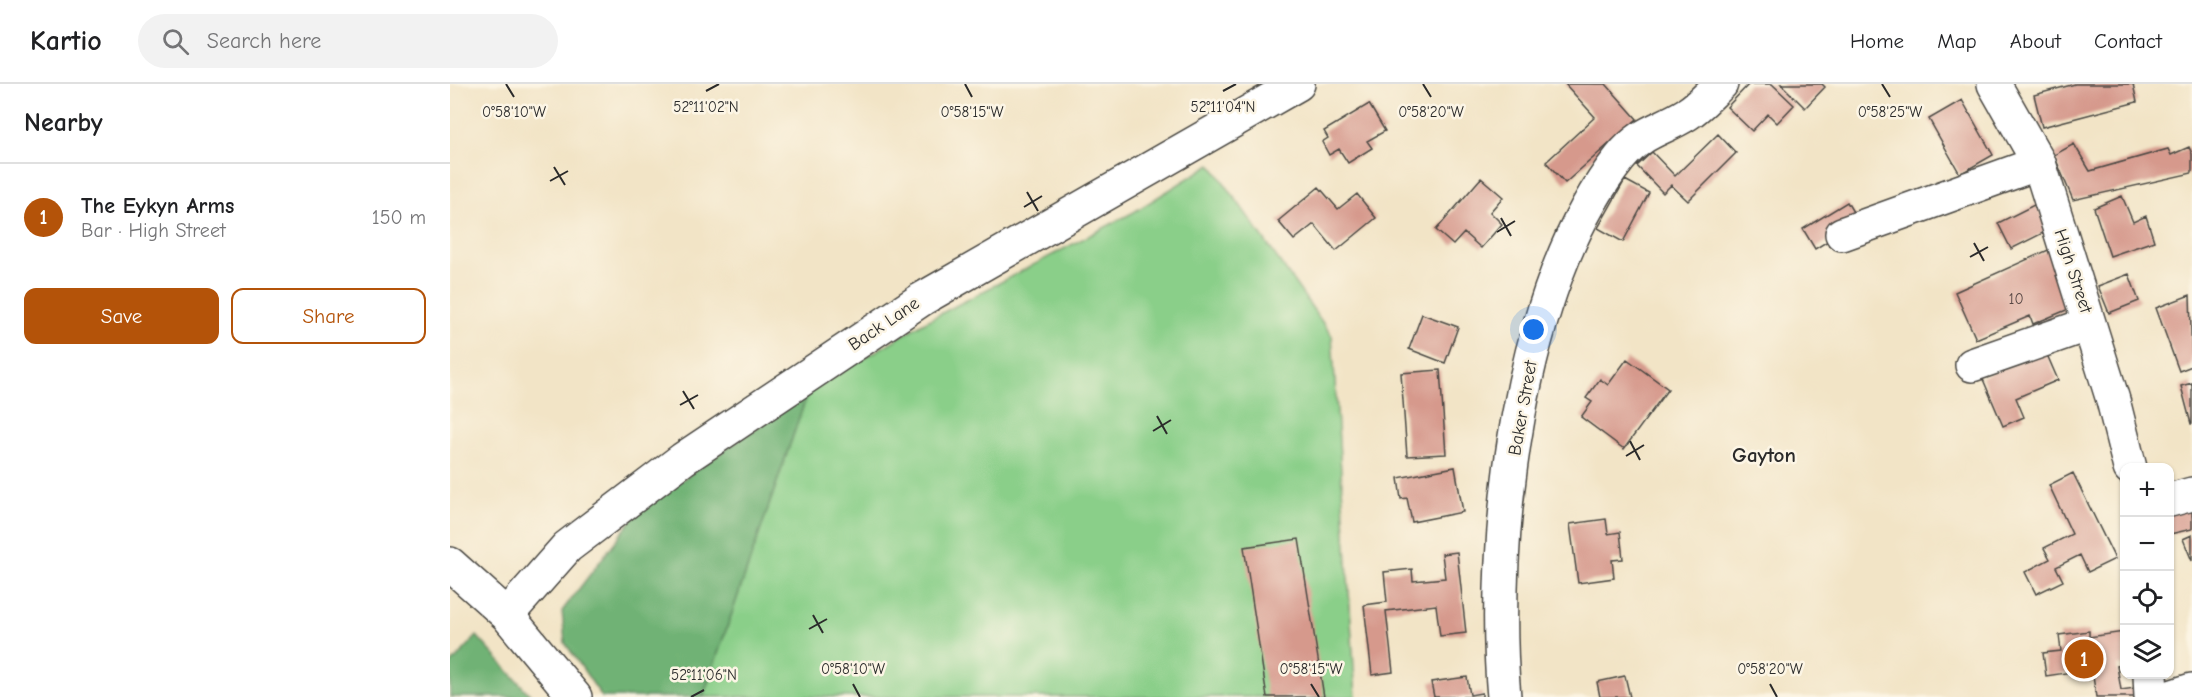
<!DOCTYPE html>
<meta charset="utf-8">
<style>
:root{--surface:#fff;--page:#f2f2f2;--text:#202124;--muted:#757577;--line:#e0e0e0;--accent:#b45309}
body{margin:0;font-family:"Comic Neue",sans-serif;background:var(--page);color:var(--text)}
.controls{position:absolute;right:18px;bottom:18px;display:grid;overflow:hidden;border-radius:12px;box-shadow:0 2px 4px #0004}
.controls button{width:54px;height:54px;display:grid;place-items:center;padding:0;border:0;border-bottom:2px solid var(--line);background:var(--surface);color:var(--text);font:30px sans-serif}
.you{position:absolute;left:1084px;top:246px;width:21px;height:21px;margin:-15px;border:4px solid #fff;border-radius:50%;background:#1a73e8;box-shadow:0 0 0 9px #1a73e833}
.badge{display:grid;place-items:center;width:39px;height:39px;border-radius:50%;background:var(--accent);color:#fff;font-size:20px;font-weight:700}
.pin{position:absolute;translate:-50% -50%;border:3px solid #fff;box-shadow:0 2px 6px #0006}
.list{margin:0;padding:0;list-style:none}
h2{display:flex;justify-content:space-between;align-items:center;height:78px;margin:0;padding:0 24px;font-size:26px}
h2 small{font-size:20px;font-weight:400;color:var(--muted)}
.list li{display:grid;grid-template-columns:39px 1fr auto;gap:18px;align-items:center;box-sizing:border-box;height:108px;padding:0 24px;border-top:2px solid var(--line)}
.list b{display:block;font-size:22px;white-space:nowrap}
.list p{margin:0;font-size:20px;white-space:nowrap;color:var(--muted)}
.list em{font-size:20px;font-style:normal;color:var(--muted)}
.actions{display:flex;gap:12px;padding:18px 24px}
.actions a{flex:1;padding:14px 0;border:2px solid var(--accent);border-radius:12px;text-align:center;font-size:21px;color:var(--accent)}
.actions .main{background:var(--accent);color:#fff}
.icon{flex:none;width:33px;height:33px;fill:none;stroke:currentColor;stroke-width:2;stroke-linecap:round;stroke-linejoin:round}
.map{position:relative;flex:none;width:1742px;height:613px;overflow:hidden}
header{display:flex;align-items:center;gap:36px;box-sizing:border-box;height:84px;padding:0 30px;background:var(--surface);border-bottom:2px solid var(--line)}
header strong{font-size:28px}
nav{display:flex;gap:33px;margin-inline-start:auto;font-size:21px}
.search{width:420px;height:54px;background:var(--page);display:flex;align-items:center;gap:15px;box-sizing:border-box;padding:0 21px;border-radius:33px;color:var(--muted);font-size:22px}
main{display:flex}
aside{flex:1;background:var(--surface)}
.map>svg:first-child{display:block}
</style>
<header>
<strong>Kartio</strong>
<div class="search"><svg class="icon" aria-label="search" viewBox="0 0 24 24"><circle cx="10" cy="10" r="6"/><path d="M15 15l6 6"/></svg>Search here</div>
<nav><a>Home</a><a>Map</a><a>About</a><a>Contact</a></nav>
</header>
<main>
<aside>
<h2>Nearby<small></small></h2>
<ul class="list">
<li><span class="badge">1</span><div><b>The Eykyn Arms</b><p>Bar · High Street</p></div><em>150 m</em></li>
</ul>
<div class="actions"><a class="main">Save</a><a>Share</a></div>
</aside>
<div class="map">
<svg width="1742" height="613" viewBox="0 0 1742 613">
<rect width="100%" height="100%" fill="#fcf5e5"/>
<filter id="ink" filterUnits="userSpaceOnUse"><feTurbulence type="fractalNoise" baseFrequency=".0167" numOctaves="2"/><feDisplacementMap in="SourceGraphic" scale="12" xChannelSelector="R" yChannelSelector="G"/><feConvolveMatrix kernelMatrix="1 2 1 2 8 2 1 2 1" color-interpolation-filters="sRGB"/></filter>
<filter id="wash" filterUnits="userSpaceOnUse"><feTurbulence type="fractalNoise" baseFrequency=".008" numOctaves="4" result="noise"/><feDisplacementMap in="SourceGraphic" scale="24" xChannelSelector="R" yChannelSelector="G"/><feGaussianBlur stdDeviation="1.35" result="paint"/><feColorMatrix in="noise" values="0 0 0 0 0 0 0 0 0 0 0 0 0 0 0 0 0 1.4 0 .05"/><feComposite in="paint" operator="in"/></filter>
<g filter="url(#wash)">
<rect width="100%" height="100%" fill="#f2e4c6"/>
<path fill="#8acf89" stroke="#5a7d5a" stroke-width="1.5" d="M761,80L882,252L906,613H253L358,308L473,239L684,128Z"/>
<path fill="#6fb275" stroke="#4d6e50" stroke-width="1.5" d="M358,308L253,613H152L115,559L112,527L190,425Z
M27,552L82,613H0V581Z"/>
<g id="blocks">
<path fill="#d6998c" d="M1115,0H1156L1187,35L1115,99L1096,78L1145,33Z
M1299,0H1322L1344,21L1327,39L1318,30L1302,47L1277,23Z
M1331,0H1372L1375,3L1355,24Z
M1625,0H1683L1687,18L1592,43L1584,11Z
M1512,16L1543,71L1510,90L1479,35Z
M919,20L935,47L917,57L922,64L898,79L889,65L879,71L872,58L878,54L874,47Z
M1268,50L1286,69L1238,117L1221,101L1213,109L1187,82L1202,68L1225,92Z
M1624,60L1640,87L1718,65L1721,71L1739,63L1742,70V89L1623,116L1604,71Z
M1031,94L1053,113L1040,128L1052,140L1031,164L1014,149L1003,161L986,146Z
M1175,96L1199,109L1173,158L1148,144Z
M869,103L888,125L907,110L926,134L886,167L864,140L844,156L828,137Z
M1672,112L1683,138L1696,132L1704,157L1660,172L1644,124Z
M1397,118L1409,138L1365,165L1353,145Z
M1586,120L1599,146L1561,165L1548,139Z
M1605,163L1626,222L1583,240L1580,232L1526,255L1505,208Z
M1679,190L1689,217L1659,229L1648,202Z
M1740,211L1742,282L1729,287L1706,224Z
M972,230L1008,243L995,279L959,265Z
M1595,266L1608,296L1566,314L1574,333L1553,342L1532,293Z
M1177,275L1218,305L1174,365L1131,333L1142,318L1136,314L1150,295L1158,301Z
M990,286L996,370L957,372L951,289Z
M1742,299V340H1741L1731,302Z
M1005,383L1013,428L962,438L957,414L951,415L948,394Z
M1623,389L1665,475L1638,488L1630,471L1606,483L1613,497L1586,510L1575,488L1600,475L1594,464L1622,450L1599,401Z
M1742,424V445L1720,450V429Z
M1156,435L1158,450L1170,448L1173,475L1162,476L1164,494L1128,499L1120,440Z
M1742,451V477L1733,455Z
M849,455L874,613H817L794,463Z
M1007,468L1016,549L990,552L986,521L936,527L943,588L922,591L914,521L937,518L934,488L962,485L963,497L995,494L992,470Z
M1639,547V553L1674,548V581L1667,582L1671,606L1685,604L1686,613H1646L1642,585L1596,592L1593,569L1611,567L1609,551Z
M1175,592L1180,613H1150L1147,598Z
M1017,593L1020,611L1032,609V613H984L981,598Z"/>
</g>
</g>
<g filter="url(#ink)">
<use href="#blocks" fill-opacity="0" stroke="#494742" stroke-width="1.5"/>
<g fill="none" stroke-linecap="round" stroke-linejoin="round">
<defs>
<path id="minor" d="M1544,0L1589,79L1663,316L1680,384
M1392,150L1589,79
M1522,281L1639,240
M1720,416L1742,410
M0,480L57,531L125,613
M57,531L117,463L233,375L472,215L848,0
M1700,590L1701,613
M1054,613C1040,455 1068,201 1170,74C1193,46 1210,47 1237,30C1250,22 1260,10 1271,0
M1720,613L1742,606"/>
</defs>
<use href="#minor" stroke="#494742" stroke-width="36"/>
<use href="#minor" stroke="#fff" stroke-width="33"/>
</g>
</g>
<path fill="none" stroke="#2b2b2b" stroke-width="2" d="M56,0L64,13M515,0L522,13M973,0L981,13M1432,0L1440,13M256,7L269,0M773,7L786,0M104,83L115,101M100,97L118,87M577,108L588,127M574,123L592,112M1051,134L1061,152M1047,148L1065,137M1524,159L1534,177M1520,173L1538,163M233,307L244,325M230,321L248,311M707,332L717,350M703,347L721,336M1180,357L1190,376M1176,372L1194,361M363,531L373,549M359,545L377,535M403,600L410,613M861,600L869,613M1320,600L1327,613M241,613L254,606"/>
<g text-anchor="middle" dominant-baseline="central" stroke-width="5" stroke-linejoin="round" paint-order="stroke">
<g font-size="15" fill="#564643">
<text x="1566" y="215">10</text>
</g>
<g font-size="18" fill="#2b2b2b" stroke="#fcf5e5">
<text transform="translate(1623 187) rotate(72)">High Street</text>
<text transform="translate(434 240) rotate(-34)">Back Lane</text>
<text transform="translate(1073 324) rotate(-80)">Baker Street</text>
</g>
<g font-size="21" font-weight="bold" fill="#2b2b2b" stroke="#fcf5e5">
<text x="1314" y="371">Gayton</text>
</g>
</g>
<g font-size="15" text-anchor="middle" fill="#2b2b2b" stroke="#fcf5e5" stroke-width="5" stroke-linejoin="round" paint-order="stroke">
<text x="256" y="28">52°11'02"N</text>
<text x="773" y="28">52°11'04"N</text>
<text x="522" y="33">0°58'15"W</text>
<text x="981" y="33">0°58'20"W</text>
<text x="64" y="33">0°58'10"W</text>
<text x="1440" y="33">0°58'25"W</text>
<text x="403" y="590">0°58'10"W</text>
<text x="861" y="590">0°58'15"W</text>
<text x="1320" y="590">0°58'20"W</text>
<text x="254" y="596">52°11'06"N</text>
</g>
</svg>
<div class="controls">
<button>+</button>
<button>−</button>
<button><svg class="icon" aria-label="locate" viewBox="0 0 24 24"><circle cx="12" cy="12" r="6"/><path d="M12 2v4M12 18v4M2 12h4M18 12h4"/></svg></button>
<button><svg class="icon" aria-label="layers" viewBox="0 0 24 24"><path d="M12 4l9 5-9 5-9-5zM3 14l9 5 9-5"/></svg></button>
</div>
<div class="you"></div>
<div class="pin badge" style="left:1634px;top:575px">1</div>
</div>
</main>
